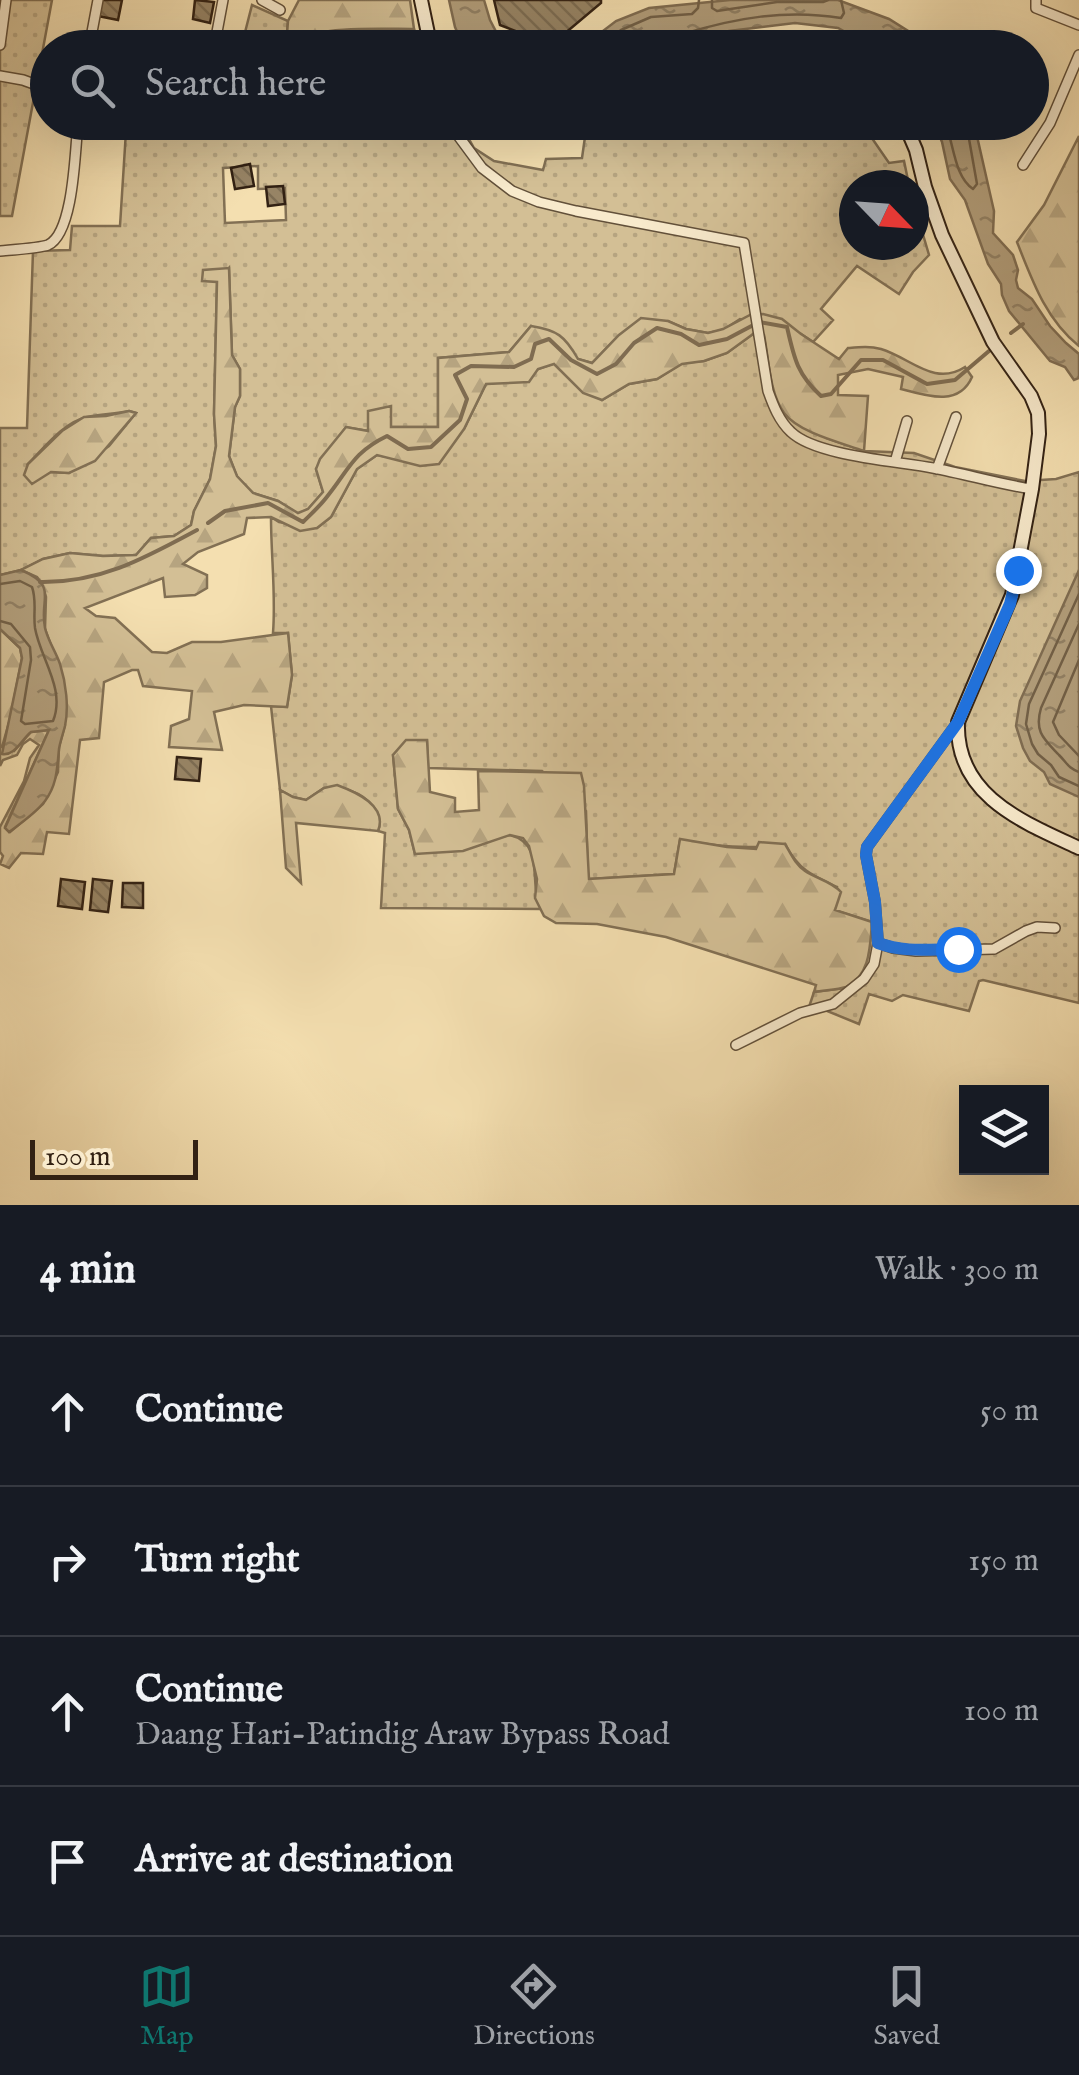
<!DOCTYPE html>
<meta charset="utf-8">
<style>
:root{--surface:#171b24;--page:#242831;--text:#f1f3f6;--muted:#9ea1a6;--line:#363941;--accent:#0f766e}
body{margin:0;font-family:"IM FELL English",serif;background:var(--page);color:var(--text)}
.controls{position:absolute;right:30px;bottom:30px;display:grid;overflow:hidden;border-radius:0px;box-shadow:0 10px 40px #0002}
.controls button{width:90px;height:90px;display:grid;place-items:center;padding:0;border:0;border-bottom:2px solid var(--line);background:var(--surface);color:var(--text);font:50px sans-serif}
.compass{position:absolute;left:839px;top:170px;width:90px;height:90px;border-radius:50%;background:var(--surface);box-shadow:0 10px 40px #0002;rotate:115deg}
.scale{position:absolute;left:30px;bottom:25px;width:168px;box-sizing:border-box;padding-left:10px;border:5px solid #322113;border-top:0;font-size:28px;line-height:35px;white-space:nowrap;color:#322113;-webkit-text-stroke:8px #f8eacc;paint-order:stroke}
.stop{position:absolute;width:30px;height:30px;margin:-22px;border:8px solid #1a73e8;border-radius:50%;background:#fff}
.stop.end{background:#1a73e8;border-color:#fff;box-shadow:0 2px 10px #0008}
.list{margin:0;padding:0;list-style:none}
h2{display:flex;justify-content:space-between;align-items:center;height:130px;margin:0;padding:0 40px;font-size:42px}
h2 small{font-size:32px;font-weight:400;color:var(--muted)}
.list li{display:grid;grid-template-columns:65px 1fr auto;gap:30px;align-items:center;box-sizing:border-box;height:150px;padding:0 40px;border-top:2px solid var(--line)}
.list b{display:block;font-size:38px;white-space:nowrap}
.list p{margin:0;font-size:32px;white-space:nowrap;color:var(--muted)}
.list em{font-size:32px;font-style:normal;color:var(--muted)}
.icon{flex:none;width:55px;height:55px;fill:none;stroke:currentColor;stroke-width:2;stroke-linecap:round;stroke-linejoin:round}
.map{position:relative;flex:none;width:1079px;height:1205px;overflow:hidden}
.search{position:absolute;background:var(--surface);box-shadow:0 10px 40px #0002;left:30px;right:30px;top:30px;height:110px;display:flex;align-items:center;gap:25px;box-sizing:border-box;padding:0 35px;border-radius:55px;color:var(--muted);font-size:38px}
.sheet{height:730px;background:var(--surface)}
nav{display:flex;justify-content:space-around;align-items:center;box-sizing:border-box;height:140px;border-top:2px solid var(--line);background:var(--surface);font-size:28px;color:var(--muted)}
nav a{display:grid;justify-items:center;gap:5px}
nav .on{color:var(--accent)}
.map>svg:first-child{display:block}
</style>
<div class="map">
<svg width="1079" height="1205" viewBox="0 0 1079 1205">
<defs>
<pattern id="grass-dots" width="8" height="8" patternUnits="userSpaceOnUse" patternTransform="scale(2.5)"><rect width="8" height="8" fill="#d3bf95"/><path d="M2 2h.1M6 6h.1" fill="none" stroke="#b6a480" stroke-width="1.8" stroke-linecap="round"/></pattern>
<pattern id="forest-firs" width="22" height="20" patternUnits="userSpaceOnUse" patternTransform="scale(2.5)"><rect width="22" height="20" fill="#d3bf95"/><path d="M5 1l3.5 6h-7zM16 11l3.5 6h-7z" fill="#b6a480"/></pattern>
<pattern id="water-ripples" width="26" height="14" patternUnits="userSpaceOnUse" patternTransform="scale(2.5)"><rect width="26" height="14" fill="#b29e7b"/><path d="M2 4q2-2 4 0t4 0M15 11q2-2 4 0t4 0" fill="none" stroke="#918064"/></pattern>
<pattern id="building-back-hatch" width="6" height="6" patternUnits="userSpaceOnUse" patternTransform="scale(2.5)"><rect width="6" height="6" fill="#978465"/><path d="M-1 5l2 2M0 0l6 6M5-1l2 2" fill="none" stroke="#7c6c52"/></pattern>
</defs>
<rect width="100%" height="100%" fill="#f4dfb0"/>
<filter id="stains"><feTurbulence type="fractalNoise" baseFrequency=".002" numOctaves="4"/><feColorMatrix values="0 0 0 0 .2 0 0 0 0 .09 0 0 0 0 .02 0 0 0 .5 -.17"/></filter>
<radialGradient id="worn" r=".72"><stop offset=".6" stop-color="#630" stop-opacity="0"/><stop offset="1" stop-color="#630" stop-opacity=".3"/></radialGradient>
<path fill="url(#grass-dots)" stroke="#827054" stroke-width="2.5" fill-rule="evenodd" d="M0,0H52L12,216H0Z
M252,5L288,21L287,34L361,29H414L418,47L241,48Z
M196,122L452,123L465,132L474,148L494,161L543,170L546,159L582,158L585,137L610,130L621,123L839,122L856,135L867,131L889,163L904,161L909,185H854V245H914V204L929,255L913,272L899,294L857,266L821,309L833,320L813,342L801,334L740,319L723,330L708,333L686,329L668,321L619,335L592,363L578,359L531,326L509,352L438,358V427H391L368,431L346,427L316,469L323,492L308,509L298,514L278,501L253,493L237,477L229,456L235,407L240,396V369L232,355L229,268L217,282L214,414L216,446L210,479L194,511L191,525L174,536L151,538L136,555L103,556L70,553L43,559L21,570L0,575V428H27L33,251L70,250L72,226H120L126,131ZM258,166V189L285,188L286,220L225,223L223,168ZM129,411L136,413L109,446L69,473L51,472L28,464C44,448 64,422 87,417C101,414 115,414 129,411Z
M753,334L765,335L776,394L826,438L864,451L914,453L955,467L1025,481L1056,479L1079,472V1003L983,980L979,981L969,1011L903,995L892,1001L869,994L859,1024L810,1004L814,992L844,988L872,922L834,910L837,887C811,875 799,870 785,844C749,850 716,846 680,840L674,874L588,879L586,811L542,771L428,768L427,741L393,755L398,809L409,830L415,854L510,835C546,844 528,884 541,909L381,908L385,833L378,831C385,814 368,797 351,791C344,788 332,789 324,788L306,800L293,797L280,790L271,706L287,707L292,675L288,633H273C276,595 271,556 271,517L279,522L317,528L331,517L357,469L377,455L398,459L464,429L486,384L502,382L555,363L602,400L629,384L657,379L682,363L704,361L727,353Z"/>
<path fill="url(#forest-firs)" stroke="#827054" stroke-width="2.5" d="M299,0H410L414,29C381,29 324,26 295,39L287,34L288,21Z
M1079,136V346C1046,320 1032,280 1017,242L1044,205Z
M229,268L232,355L240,369V396L235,407L229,456L237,476L253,493L278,501L298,513L308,509L323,492L316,469L320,459L346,427L368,431V411L391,406V427H438V358L509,352L531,326C557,330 565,336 578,359L592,363L619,335L641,318L668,321L686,329L708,333L723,329L750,315L763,314L782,319L801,334L839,359L848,348C860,347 870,346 881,349C911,358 934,387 965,367L972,377C959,407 927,396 901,389L903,377L868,369L838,375V395L868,396L864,451C842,443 799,433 784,413C769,392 769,359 764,335L753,334L727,353L704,361L682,364L657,379L629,384L602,400L583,393L554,364L538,369L529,382L486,384L464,429L439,464L420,466L377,455L357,469L331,517L317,528L300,531L271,517L247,518L244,534L198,552L183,564L207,575V588L195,595L165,597L163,578L85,608L96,616L115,618L152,652L167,653L192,642H221L288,633L292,675L287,707L244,705L214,712L222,750L169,747L171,726L189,719L192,691L143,686L138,670H132L104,682L99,738L80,740L69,834L47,832L43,854L21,853L9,868L0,864L3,856L0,852V827L24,781L30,758L39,745L30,739L23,744L17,755L3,760L0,766V629L20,648L22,658L10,719L2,747L14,751L31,732L49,730L5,827L10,832L43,804L58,772L59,747L65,725L51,645L45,629L46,597L41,582L37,577L21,570L43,559L70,553L103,556L136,555L151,538L174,536L191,525L194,511L210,479L216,446L214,414L217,282L202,281L203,270Z
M129,411L136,413L95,461L69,473L51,472L32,484L24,475L28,464L62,431L84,417L106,416Z
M406,740H427L430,792L455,798V812L479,810L478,771L581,773L584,786L589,879L674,874L680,839L727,847L756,849L759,842L785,844C791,854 795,864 805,871C817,879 831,881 841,892L835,910L872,922C870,944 871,976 846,987C837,990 824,990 814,992L816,985L666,937L597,924L556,923L544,916L535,898L537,879L529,846L523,838L510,835L463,851L415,854L409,830L398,809L393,755Z
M337,785C356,792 388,806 378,831L296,823L301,883L286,868L280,790L293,797L306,800L324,788Z"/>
<path fill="url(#water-ripples)" stroke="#7f6c51" stroke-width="2.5" d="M449,0H484L490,20L504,47H464L455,27Z
M730,0H838L889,19L913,34L927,47H872L838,28L795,23L729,31L675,47H582L616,21L649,8Z
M934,123H974L994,211L993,233L1013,255L1018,270L1016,280L1018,288L1032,299L1050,326L1066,343L1079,354V378L1074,380L1065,367L1050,361L1009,311L1002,295L1001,284L988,264L965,200L950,179L942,142Z
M21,570C59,586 39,598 45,628C48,641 56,652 60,664C66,683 69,707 65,726C63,734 60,742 59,749C57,769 57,785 45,801C36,813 21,823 9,832L5,828L49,730L31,732C21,740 15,756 2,754L22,658L20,648L0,629V575Z
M1079,570V797L1050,784L1044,772L1030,761L1023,748L1016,726L1020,701Z"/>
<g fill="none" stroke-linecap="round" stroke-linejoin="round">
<path stroke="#726047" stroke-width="2.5" d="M712,0V8L717,11L777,2H823L828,0
M598,48L621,30L651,17L692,14L698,8L699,0
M677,48L678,39L683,34C735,18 786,9 841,18L844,13L841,0
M945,122C954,144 954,176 973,189L977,184L966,122
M0,584L20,581L32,587C37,601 33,614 35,628C40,658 66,689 53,721L25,724L21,721L31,660L30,647L11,624L0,621
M1079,594L1029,704L1026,724L1032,744L1038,754L1051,765L1059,777L1079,786
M1079,624L1041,708C1034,732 1044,739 1059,755C1067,763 1068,768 1079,772
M1079,660L1053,722L1059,735L1079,756"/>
<path stroke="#7f6c51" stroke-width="4" d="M1011,333L1023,324
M208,523L225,511L268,503L303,522C311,514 319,507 326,498C349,470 352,453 387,436L408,449L431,447L460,420L467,399L455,375L471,366L514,367L531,359L535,344L549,339L571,360L597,374L616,364L634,343L657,328L681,334L699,345L727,339L759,322L787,327C794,358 797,374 821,396L831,394L861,360H883L927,384L955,380L989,351
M40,582C101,583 145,558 197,530"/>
</g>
<path fill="url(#building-back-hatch)" stroke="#322113" stroke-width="2.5" d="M102,0H122L118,20L98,16Z
M195,0L214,2L210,23L193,19Z
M494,0H601V3L551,45L500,25Z
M250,164L254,186L235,189L231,168Z
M283,186L285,204L268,206L266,187Z
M177,757L201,759L199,781L175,779Z
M61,879L85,882L82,909L58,906Z
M93,879L112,881L108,912L90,910Z
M123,883H143V908L122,907Z"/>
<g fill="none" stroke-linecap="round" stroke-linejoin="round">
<defs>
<path id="street" d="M262,0L280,10
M1036,0V8L1079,25
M0,45L6,0
M89,48L98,0
M214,48L223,0
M0,76L23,80L34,84
M448,122L482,168L512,191L539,202L576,211L744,243L768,391C773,405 779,421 791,432C816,456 897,461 933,468C966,474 998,484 1032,489
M1023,165L1050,123L1079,55
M0,251C10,250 41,248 48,245C74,233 75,150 78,122
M895,462L907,421
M937,469L956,417
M878,943L893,948L916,951L994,949L1026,931L1037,927L1055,928
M736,1045L800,1013L833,1004L864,979L874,964L878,943L875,902L866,855L867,847L958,722"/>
<path id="secondary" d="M421,0L431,48
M506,122C535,130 566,136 594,122
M904,122L916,150L925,187L942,235L993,342L1031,396L1038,413L1039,434L1032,489L1012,595L958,722C955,796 1023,822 1079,848"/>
</defs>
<use href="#street" stroke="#62503a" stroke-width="12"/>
<use href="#secondary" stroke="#322113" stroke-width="16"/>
<use href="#street" stroke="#f8eacc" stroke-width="9"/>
<use href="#secondary" stroke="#f8eacc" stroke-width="12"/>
</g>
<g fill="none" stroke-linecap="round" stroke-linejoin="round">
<path stroke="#1a73e8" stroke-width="12" d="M958,949C930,949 905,953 878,943L875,902L866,855L867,847L958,722L1010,604L1018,570"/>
</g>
<rect width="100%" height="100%" filter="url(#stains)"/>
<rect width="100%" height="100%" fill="url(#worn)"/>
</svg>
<div class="controls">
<button><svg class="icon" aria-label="layers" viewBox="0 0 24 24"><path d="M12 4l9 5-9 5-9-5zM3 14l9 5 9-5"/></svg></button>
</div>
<svg class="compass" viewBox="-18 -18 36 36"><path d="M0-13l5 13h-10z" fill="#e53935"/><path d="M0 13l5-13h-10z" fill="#9ea1a6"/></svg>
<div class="scale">100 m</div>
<div class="stop" style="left:958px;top:949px"></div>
<div class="stop end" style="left:1018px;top:570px"></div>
<div class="search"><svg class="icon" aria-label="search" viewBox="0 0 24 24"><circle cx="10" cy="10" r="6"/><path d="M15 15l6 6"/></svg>Search here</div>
</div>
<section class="sheet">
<h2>4 min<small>Walk · 300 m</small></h2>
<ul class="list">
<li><svg class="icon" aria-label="ahead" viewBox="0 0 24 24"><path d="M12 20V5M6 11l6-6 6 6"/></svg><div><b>Continue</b></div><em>50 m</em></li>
<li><svg class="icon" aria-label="right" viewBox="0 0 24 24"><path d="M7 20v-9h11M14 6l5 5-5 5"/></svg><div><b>Turn right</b></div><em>150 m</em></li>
<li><svg class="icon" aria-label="ahead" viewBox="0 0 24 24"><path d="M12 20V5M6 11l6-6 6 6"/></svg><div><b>Continue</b><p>Daang Hari-Patindig Araw Bypass Road</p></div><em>100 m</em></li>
<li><svg class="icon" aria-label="arrive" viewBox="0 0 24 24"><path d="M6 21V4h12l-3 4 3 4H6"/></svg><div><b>Arrive at destination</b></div></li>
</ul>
</section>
<nav>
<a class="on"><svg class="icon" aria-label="map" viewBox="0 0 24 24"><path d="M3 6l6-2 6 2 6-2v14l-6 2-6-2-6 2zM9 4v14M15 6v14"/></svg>Map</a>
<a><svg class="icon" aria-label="directions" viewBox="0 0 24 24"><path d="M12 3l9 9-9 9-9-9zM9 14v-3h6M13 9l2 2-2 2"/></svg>Directions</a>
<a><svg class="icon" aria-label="saved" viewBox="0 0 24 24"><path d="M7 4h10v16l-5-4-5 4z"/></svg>Saved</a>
</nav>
